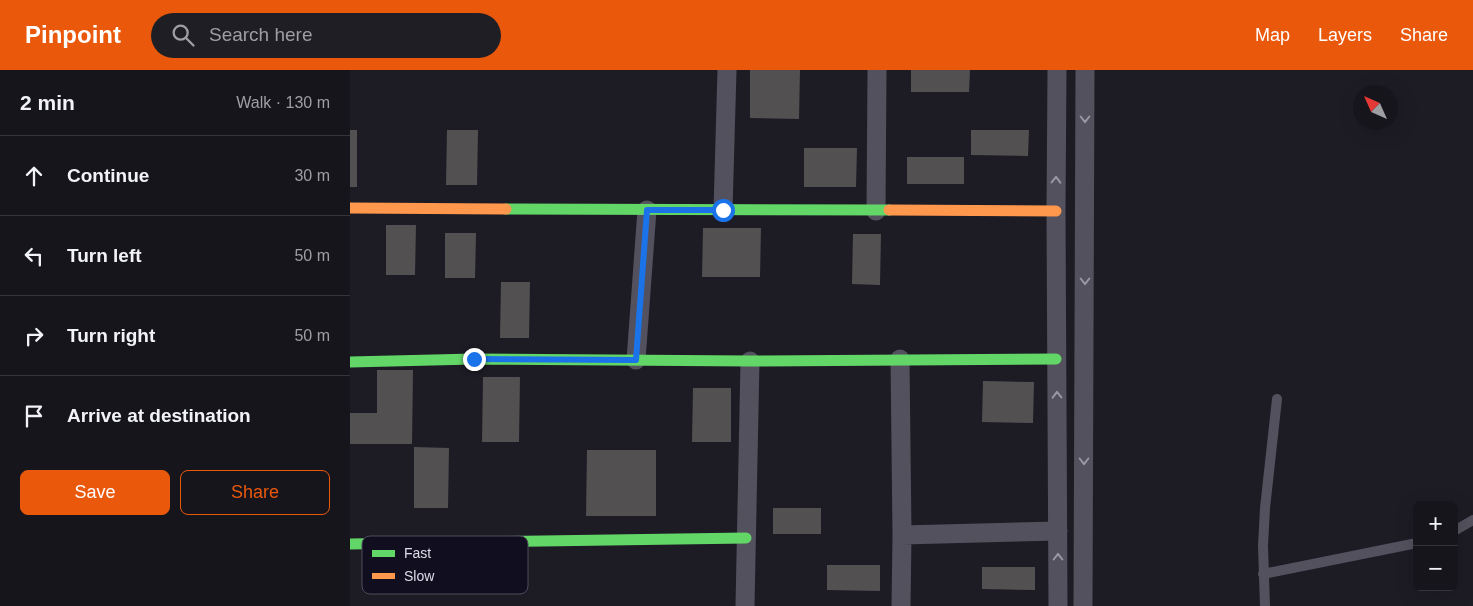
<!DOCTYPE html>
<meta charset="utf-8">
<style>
:root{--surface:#16151c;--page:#1f1e25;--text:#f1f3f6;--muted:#9e9fa3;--line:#35343b;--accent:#ea580c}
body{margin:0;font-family:Arial,sans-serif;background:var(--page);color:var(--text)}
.controls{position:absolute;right:15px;bottom:15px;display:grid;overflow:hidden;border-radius:8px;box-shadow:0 5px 20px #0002}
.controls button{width:45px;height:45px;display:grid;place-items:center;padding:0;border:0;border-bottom:1px solid var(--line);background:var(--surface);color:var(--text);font:25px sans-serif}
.compass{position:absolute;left:1003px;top:15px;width:45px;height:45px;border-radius:50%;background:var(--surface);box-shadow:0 5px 20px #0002;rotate:315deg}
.stop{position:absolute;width:15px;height:15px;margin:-11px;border:4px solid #1a73e8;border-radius:50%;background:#fff}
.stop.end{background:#1a73e8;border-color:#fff;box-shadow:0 1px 5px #0008}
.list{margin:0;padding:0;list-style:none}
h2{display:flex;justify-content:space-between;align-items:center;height:65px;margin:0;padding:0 20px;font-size:21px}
h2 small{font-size:16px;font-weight:400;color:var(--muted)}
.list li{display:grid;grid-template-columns:32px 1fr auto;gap:15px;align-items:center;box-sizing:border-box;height:80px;padding:0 20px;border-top:1px solid var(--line)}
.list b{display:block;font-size:19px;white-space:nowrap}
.list em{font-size:16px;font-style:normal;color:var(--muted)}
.actions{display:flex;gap:10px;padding:15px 20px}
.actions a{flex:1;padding:11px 0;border:1px solid var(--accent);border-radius:8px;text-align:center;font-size:18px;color:var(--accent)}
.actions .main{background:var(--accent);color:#fff}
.icon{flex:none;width:28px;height:28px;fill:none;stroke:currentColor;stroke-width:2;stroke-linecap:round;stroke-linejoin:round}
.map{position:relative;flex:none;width:1123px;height:536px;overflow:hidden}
header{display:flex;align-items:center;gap:30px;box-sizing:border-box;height:70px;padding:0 25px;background:var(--accent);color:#fff}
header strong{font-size:24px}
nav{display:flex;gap:28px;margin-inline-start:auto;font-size:18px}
.search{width:350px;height:45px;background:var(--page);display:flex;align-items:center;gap:12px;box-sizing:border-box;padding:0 18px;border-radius:28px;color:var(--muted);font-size:19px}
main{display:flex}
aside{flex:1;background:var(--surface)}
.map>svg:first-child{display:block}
</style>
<header>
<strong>Pinpoint</strong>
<div class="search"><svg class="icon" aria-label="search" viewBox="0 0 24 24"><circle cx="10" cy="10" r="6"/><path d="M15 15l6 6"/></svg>Search here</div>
<nav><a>Map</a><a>Layers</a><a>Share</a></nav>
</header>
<main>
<aside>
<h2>2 min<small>Walk · 130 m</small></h2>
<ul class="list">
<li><svg class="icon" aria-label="ahead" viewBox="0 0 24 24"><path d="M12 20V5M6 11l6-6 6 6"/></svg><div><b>Continue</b></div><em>30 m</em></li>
<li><svg class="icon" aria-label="left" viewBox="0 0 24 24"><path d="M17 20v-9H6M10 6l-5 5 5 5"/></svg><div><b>Turn left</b></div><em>50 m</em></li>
<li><svg class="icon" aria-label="right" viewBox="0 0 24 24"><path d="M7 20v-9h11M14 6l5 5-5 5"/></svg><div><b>Turn right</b></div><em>50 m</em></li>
<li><svg class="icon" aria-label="arrive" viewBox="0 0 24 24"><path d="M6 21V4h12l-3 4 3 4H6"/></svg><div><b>Arrive at destination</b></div></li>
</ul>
<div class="actions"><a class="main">Save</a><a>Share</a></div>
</aside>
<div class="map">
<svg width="1123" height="536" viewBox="0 0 1123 536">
<rect width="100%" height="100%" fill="#1d1c25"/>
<path fill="#535051" d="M400,0H450L449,49L400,48Z
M561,0H620L619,22H561Z
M0,60H7V117H0Z
M97,60H128L127,115H96Z
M621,60H679L678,86L621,85Z
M454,78H507L506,117H454Z
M557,87H614V114H557Z
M36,155H66L65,205H36Z
M353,158H411L410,207H352Z
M95,163H126L125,208H95Z
M503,164H531L530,215L502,214Z
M151,212H180L179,268H150Z
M27,300H63L62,374H0V343H27Z
M133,307H170L169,372H132Z
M633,311L684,312L683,353L632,352Z
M343,318H381V372H342Z
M64,377L99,378L98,438H64Z
M237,380H306V446H236Z
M423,438H471V464H423Z
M477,495H530V521L477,520Z
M632,497H685V520L632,519Z"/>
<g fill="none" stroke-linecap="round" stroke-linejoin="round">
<path stroke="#53515d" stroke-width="10" d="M1104,461L1123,450
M913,504L1067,473
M915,536L913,476L915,438L927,329"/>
<path stroke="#53515d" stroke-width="19" d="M707,0L706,141L708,536
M373,140L377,0
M526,141L527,0
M550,289L552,465L551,536
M286,290L297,140
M552,465L708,461
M395,536L400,291
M733,536L735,0"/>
<path stroke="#63d668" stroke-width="11" d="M156,139L539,140
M0,292L124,289L400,291L706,289
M0,474L396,468"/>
<path stroke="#ff974d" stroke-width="11" d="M0,138L156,139
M539,140L706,141"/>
</g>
<defs><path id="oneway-chevron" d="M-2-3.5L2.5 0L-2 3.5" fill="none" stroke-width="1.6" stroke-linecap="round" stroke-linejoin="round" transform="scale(1.25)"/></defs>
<g stroke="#9897a3">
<use href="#oneway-chevron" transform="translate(735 49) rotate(90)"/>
<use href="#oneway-chevron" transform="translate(706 110) rotate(-89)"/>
<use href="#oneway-chevron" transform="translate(735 211) rotate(90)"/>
<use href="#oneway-chevron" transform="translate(707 325) rotate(-91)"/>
<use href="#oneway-chevron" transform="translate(734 391) rotate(90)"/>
<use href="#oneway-chevron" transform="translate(708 487) rotate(-90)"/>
</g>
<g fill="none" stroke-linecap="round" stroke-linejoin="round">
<path stroke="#1a73e8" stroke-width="6" d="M124,289L286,290L297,140H373"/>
</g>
<rect x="12" y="466" width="166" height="58" rx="8" fill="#110f1f" stroke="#4e4d5c" stroke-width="1"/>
<rect x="22" y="480" width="23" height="7" fill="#63d668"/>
<rect x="22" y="503" width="23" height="6" fill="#ff974d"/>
<g font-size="14" fill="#dedde9">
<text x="54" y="488">Fast</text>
<text x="54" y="511">Slow</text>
</g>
</svg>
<div class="controls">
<button>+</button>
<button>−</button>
</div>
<svg class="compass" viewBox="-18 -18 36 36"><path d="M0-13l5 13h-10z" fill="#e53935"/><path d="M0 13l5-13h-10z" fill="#9e9fa3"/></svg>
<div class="stop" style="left:373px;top:140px"></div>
<div class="stop end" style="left:124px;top:289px"></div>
</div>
</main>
